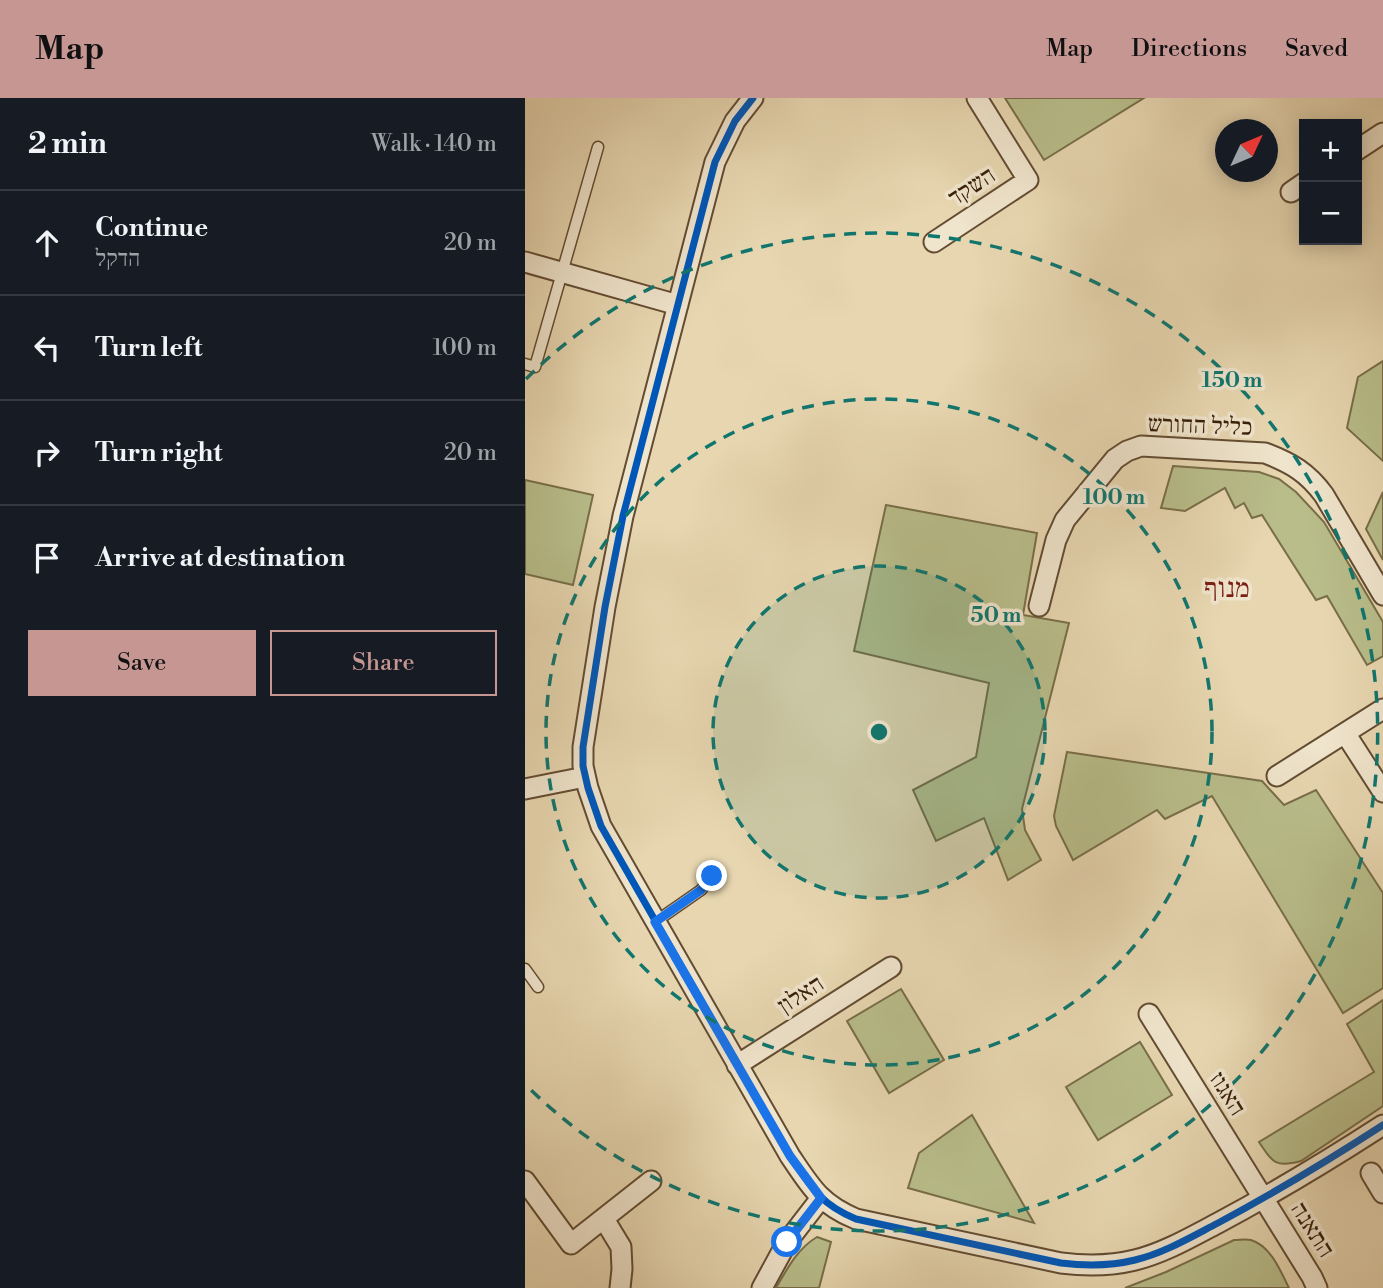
<!DOCTYPE html>
<meta charset="utf-8">
<style>
:root{--surface:#171b24;--page:#20242c;--text:#f1f3f6;--muted:#9ea1a6;--line:#363941;--accent:#c59692}
body{margin:0;font-family:"Libre Bodoni","Frank Ruhl Libre",serif;background:var(--page);color:var(--text)}
.controls{position:absolute;right:21px;top:21px;display:grid;overflow:hidden;border-radius:0px;box-shadow:0 4px 18px #0003}
.controls button{width:63px;height:63px;display:grid;place-items:center;padding:0;border:0;border-bottom:2px solid var(--line);background:var(--surface);color:var(--text);font:35px sans-serif}
.compass{position:absolute;left:690px;top:21px;width:63px;height:63px;border-radius:50%;background:var(--surface);box-shadow:0 4px 18px #0003;rotate:46deg}
.stop{position:absolute;width:21px;height:21px;margin:-16px;border:5px solid #1a73e8;border-radius:50%;background:#fff}
.stop.end{background:#1a73e8;border-color:#fff;box-shadow:0 2px 7px #0008}
.list{margin:0;padding:0;list-style:none}
h2{display:flex;justify-content:space-between;align-items:center;height:91px;margin:0;padding:0 28px;font-size:30px}
h2 small{font-size:23px;font-weight:400;color:var(--muted)}
.list li{display:grid;grid-template-columns:46px 1fr auto;gap:21px;align-items:center;box-sizing:border-box;height:105px;padding:0 28px;border-top:2px solid var(--line)}
.list b{display:block;font-size:26px;white-space:nowrap}
.list p{margin:0;font-size:23px;white-space:nowrap;color:var(--muted)}
.list em{font-size:23px;font-style:normal;color:var(--muted)}
.actions{display:flex;gap:14px;padding:21px 28px}
.actions a{flex:1;padding:16px 0;border:2px solid var(--accent);border-radius:0px;text-align:center;font-size:24px;color:var(--accent)}
.actions .main{background:var(--accent);color:#111}
.icon{flex:none;width:38px;height:38px;fill:none;stroke:currentColor;stroke-width:2;stroke-linecap:round;stroke-linejoin:round}
.map{position:relative;flex:none;width:858px;height:1190px;overflow:hidden}
header{display:flex;align-items:center;gap:42px;box-sizing:border-box;height:98px;padding:0 35px;background:var(--accent);color:#111}
header strong{font-size:33px}
nav{display:flex;gap:38px;margin-inline-start:auto;font-size:24px}
main{display:flex}
aside{flex:1;background:var(--surface)}
.map>svg:first-child{display:block}
</style>
<header>
<strong>Map</strong>
<nav><a>Map</a><a>Directions</a><a>Saved</a></nav>
</header>
<main>
<aside>
<h2>2 min<small>Walk · 140 m</small></h2>
<ul class="list">
<li><svg class="icon" aria-label="ahead" viewBox="0 0 24 24"><path d="M12 20V5M6 11l6-6 6 6"/></svg><div><b>Continue</b><p>הדקל</p></div><em>20 m</em></li>
<li><svg class="icon" aria-label="left" viewBox="0 0 24 24"><path d="M17 20v-9H6M10 6l-5 5 5 5"/></svg><div><b>Turn left</b></div><em>100 m</em></li>
<li><svg class="icon" aria-label="right" viewBox="0 0 24 24"><path d="M7 20v-9h11M14 6l5 5-5 5"/></svg><div><b>Turn right</b></div><em>20 m</em></li>
<li><svg class="icon" aria-label="arrive" viewBox="0 0 24 24"><path d="M6 21V4h12l-3 4 3 4H6"/></svg><div><b>Arrive at destination</b></div></li>
</ul>
<div class="actions"><a class="main">Save</a><a>Share</a></div>
</aside>
<div class="map">
<svg width="858" height="1190" viewBox="0 0 858 1190">
<rect width="100%" height="100%" fill="#e7d6b0"/>
<filter id="stains"><feTurbulence type="fractalNoise" baseFrequency=".00286" numOctaves="4"/><feColorMatrix values="0 0 0 0 .2 0 0 0 0 .09 0 0 0 0 .02 0 0 0 .5 -.17"/></filter>
<radialGradient id="worn" r=".72"><stop offset=".6" stop-color="#630" stop-opacity="0"/><stop offset="1" stop-color="#630" stop-opacity=".3"/></radialGradient>
<path fill="#b8bd8a" stroke="#786e49" stroke-width="2" d="M480,0H619L519,62Z
M858,263V363L822,330L833,279Z
M648,368L734,374L754,381L771,394L799,424L858,524V558L842,567L802,498L791,502L737,417L727,420L719,405L710,410L700,390L660,413L636,410Z
M0,382L68,397L48,487L0,476Z
M858,394V462L841,431Z
M361,407L512,435L498,517L544,525L497,711L500,732L516,762L483,782L459,720L411,743L388,692L451,659L464,585L329,553Z
M542,654L737,683L759,707L791,692L858,795V890L818,915L687,698L640,721L632,712L548,762L531,728L529,718Z
M376,891L419,962L364,995L322,923Z
M858,902V1008L776,1063C751,1070 748,1065 734,1044L849,974L822,926Z
M615,944L647,997L573,1042L541,989Z
M447,1017L509,1125L383,1090L394,1055Z
M292,1139L306,1144L294,1190H251C262,1171 273,1150 292,1139Z
M709,1142C714,1142 722,1141 726,1142C746,1148 756,1174 764,1190H600L641,1174Z"/>
<g fill="none" stroke-linecap="round" stroke-linejoin="round">
<defs>
<path id="service" d="M0,266L10,269L73,49
M130,824L176,792L187,778
M0,871L13,889"/>
<path id="minor" d="M228,0L210,23L190,64L98,418L80,509L58,649V668L63,690L76,728L265,1058C286,1089 295,1106 331,1121L536,1165C560,1168 586,1168 610,1162C639,1155 666,1139 693,1125C749,1095 804,1062 858,1027
M832,52L858,35
M766,94L779,85
M409,144L503,82L452,0
M0,164L153,207
M514,508L531,442L540,422L590,361L602,353L616,348L740,355C766,365 782,374 799,397L858,497
M820,635L858,694
M752,678L858,611
M0,691L60,679
M624,916L787,1179L792,1190
M212,967L366,869
M846,1075L858,1095
M0,1083L46,1146L126,1083
M79,1121L96,1149L97,1171L95,1190
M237,1190L262,1144L296,1100"/>
</defs>
<use href="#service" stroke="#634c32" stroke-width="13"/>
<use href="#minor" stroke="#634c32" stroke-width="23"/>
<use href="#service" stroke="#efe4cc" stroke-width="10"/>
<use href="#minor" stroke="#efe4cc" stroke-width="19"/>
<defs>
<path id="cycleway" d="M228,0L210,23L190,64L98,418L80,509L58,649V668L63,690L76,728L265,1058C286,1089 295,1106 331,1121L536,1165C560,1168 586,1168 610,1162C639,1155 666,1139 693,1125C749,1095 804,1062 858,1027"/>
</defs>
<use href="#cycleway" stroke="#efe4cc" stroke-width="11"/>
<use href="#cycleway" stroke="#0057b8" stroke-width="7"/>
</g>
<g fill="none" stroke-linecap="round" stroke-linejoin="round">
<path stroke="#1a73e8" stroke-width="9" d="M187,778L176,792L130,824L265,1058L296,1100L262,1144"/>
</g>
<circle cx="354" cy="634" r="166" fill="#0f766e" fill-opacity=".12"/>
<g fill="none" stroke="#0f766e" stroke-width="3.5" stroke-dasharray="12 9">
<circle cx="354" cy="634" r="166"/>
<circle cx="354" cy="634" r="333"/>
<path d="M1 281A499 499 0 1 1 1 987"/>
</g>
<g text-anchor="middle" dominant-baseline="central" stroke-width="7" stroke-linejoin="round" paint-order="stroke">
<g font-size="24" fill="#371e08" stroke="#efe4cc">
<text transform="translate(447 89) rotate(-33)">השקד</text>
<text transform="translate(675 328) rotate(2)">כליל החורש</text>
<text transform="translate(276 897) rotate(-33)">האלון</text>
<text transform="translate(702 996) rotate(58)">האגוז</text>
<text transform="translate(787 1132) rotate(58)">התאנה</text>
</g>
<g font-size="28" fill="#7a1f14" stroke="#efe4cc">
<text x="702" y="490">מנוף</text>
</g>
</g>
<circle cx="354" cy="634" r="10" fill="#0f766e" stroke="#efe4cc" stroke-width="3.5"/>
<g font-size="21" text-anchor="middle" font-weight="bold" fill="#0f766e" stroke="#efe4cc" stroke-width="7" stroke-linejoin="round" paint-order="stroke">
<text x="707" y="289">150 m</text>
<text x="589" y="406">100 m</text>
<text x="471" y="524">50 m</text>
</g>
<rect width="100%" height="100%" filter="url(#stains)"/>
<rect width="100%" height="100%" fill="url(#worn)"/>
</svg>
<div class="controls">
<button>+</button>
<button>−</button>
</div>
<svg class="compass" viewBox="-18 -18 36 36"><path d="M0-13l5 13h-10z" fill="#e53935"/><path d="M0 13l5-13h-10z" fill="#9ea1a6"/></svg>
<div class="stop" style="left:262px;top:1144px"></div>
<div class="stop end" style="left:187px;top:778px"></div>
</div>
</main>
